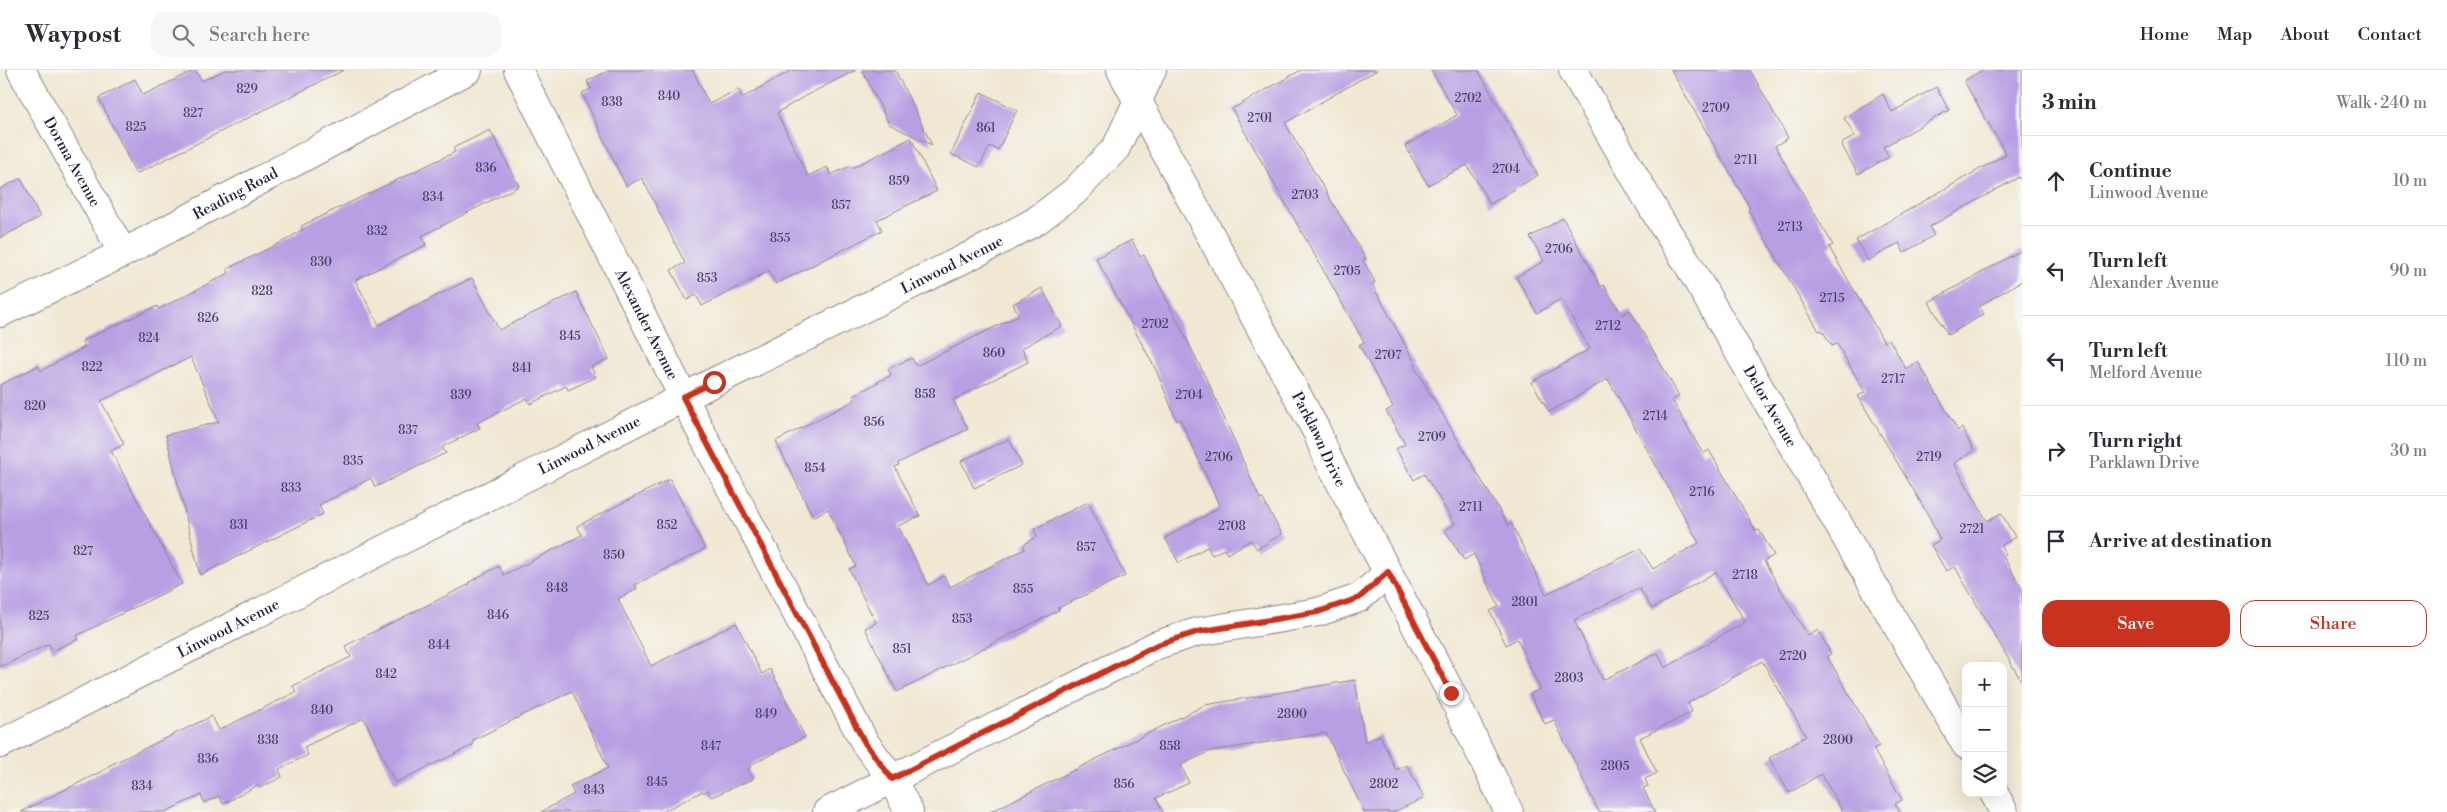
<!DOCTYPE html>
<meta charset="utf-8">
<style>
:root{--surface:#fff;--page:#f7f7f7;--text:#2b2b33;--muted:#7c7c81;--line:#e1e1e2;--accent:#c8321e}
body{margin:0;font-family:"Libre Bodoni",serif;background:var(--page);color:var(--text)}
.controls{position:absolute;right:15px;bottom:15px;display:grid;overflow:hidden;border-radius:10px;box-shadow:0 5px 20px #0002}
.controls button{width:45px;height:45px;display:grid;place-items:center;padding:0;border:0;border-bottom:1px solid var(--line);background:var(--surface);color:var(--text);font:25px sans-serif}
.stop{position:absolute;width:15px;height:15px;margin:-11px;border:4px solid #c8321e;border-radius:50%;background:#fff}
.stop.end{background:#c8321e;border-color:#fff;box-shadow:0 1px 5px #0008}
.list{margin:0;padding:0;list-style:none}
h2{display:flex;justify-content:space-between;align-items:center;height:65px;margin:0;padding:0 20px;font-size:21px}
h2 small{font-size:16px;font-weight:400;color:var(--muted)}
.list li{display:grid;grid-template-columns:32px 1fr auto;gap:15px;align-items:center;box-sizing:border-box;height:90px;padding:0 20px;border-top:1px solid var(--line)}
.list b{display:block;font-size:19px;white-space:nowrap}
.list p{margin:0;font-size:16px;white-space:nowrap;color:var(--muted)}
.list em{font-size:16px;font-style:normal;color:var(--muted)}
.actions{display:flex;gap:10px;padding:15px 20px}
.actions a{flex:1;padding:11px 0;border:1px solid var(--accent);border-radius:15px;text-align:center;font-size:18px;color:var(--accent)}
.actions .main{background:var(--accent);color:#fff}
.icon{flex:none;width:28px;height:28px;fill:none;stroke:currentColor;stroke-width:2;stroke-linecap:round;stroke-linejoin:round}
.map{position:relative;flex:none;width:2022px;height:742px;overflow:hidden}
header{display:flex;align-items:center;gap:30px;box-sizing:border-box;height:70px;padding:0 25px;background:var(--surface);border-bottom:1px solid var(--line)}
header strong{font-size:24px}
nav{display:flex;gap:28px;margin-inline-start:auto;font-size:18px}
.search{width:350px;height:45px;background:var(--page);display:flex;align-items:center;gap:12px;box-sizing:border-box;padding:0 18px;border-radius:15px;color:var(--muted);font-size:19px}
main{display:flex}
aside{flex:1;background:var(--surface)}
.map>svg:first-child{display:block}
</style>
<header>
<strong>Waypost</strong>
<div class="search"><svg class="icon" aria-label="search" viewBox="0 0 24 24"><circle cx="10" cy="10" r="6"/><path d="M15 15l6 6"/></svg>Search here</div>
<nav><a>Home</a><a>Map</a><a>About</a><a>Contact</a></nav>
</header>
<main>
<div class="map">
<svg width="2022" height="742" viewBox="0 0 2022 742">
<rect width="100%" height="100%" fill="#f6f6f2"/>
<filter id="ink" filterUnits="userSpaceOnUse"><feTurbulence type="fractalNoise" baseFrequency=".02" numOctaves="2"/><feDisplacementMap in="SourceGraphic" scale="10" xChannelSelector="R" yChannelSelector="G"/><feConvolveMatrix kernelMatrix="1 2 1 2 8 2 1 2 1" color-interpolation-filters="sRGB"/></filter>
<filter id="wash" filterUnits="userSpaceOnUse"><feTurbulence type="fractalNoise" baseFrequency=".0096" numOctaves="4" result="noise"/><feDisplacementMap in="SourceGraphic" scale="20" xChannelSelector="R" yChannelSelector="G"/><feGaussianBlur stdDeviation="1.12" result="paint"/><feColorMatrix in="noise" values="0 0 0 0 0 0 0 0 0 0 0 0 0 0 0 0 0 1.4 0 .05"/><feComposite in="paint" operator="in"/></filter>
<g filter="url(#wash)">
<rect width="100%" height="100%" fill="#f1e8d3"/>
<g id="blocks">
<path fill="#b79fe3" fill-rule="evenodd" d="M195,0L202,11L225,0H344L136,104L99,28L135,9L143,25Z
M610,0H693L709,34L739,19L742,28L792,0H856L805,26L777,43L808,106L827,97L831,105L850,96L852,98L911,68L937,121L877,150L882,160L776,214L769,201L702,236L696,225L687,230L671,200L685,193L642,108L626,116L582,23L591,19L587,11Z
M862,0H895L932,75L889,54Z
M1301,0H1377L1285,53L1366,189L1363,190L1375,212L1372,214L1416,295L1414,296L1508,455L1511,453L1546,524L1640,479L1653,499L1699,473L1608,309L1549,342L1532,312L1590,279L1561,229L1537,243L1516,207L1544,191L1530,167L1563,148L1601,217L1604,215L1622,245L1630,240L1679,326L1672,330L1703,384L1709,380L1756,461L1759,460L1774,485L1764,491L1796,546L1808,566L1818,560L1831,584L1827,586L1879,676L1873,679L1902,730L1895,734L1900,742H1843L1821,704L1789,723L1769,688L1806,666L1762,591L1688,633L1692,642L1640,668L1657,703L1645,709L1648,716L1643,718L1655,742H1599L1554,650L1545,654L1530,624L1540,619L1517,569L1506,575L1490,541L1499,537L1474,484L1464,490L1445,460L1455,454L1424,404L1414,410L1396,379L1405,374L1386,341L1393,337L1359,275L1364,272L1232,39ZM1716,502L1745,552L1665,598L1658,583L1603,610L1574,550L1639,518L1652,539Z
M1431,0H1478L1538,105L1490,134L1467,95L1428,115L1405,76L1457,45Z
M1671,0H1750L1788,68L1775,76L1833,175L1829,177L1884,272L1889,269L1906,299L1918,292L1958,361L1962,358L1974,381L1954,393L1987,451L2001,443L2015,467L2001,476L2006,485L2003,486L2022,519V612L1955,497L1946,501L1931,475L1940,470L1930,448L1858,326L1865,322L1837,274L1832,276L1822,260L1819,261L1748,139L1750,138Z
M1982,0H2022V112L2019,107L1929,157L1934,165L1904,183L1899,173L1868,191L1856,170L2006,84L1964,11Z
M1936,17L1949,40L1883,77L1889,87L1858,104L1841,74L1855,66L1844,48L1883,24L1892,42Z
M981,22L1017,40L998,80L990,76L979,97L951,84Z
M490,60L519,116L422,166L426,175L355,210L379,255L472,208L499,260L576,222L609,289L591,297L596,307L568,320L566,316L530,334L527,328L477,353L480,358L442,377L446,383L375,417L371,408L319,435L323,444L200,505L166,365L219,352L191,287L101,331L124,374L111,381L182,514L76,566L78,569L52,581L49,574L0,597V315L38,296L41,301L85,277L82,271L157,236L159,239L229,203L227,199L286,170L303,159L301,156L455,82L453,78Z
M21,108L40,147L0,168V119Z
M1132,170L1140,187L1144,185L1209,314L1260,429L1262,428L1282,464L1257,479L1251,470L1227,484L1224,479L1212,485L1207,477L1179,493L1165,468L1220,437L1180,349L1177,351L1156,300L1096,188Z
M2022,180V211L1979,236L1984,244L1948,265L1929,232Z
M1042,218L1062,256L1022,278L1028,292L953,330L968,359L898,393L899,395L895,397L920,446L898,456L928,515L944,506L950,517L1025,479L1023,475L1037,467L1034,459L1088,432L1125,506L1058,538L1059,540L897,622L865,558L876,553L849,499L856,496L828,439L813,447L776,371L855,330L853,326L891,305L888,299L912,288L916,296L1019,245L1013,234Z
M1009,369L1022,395L974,418L961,391Z
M670,409L705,479L635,515L637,519L618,529L651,596L736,553L762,604L770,599L805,667L750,695L751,697L748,699L753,709L711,727L708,720L704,723L703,721L662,742H541L574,724L570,716L608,698L572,621L473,670V675L395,713L364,648L304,677L308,685L279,699L282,707L260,718L258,715L223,734L219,726L204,733L201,725L165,742H21L108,698V696L212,646L219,660L296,622L293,616L351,587L345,576L470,514L469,512L499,496L504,505L582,465L577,456Z
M1355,610L1365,672L1380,665L1396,700L1407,695L1424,728L1394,742H1364L1326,663L1211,681L1181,695L1189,713L1156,728L1163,742H990L1205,635Z"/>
</g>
</g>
<g filter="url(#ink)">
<use href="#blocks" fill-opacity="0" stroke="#8a8587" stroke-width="1"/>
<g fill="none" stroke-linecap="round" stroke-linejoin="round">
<defs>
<g id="street">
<path id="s1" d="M21,0L123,183"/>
<path id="s2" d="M518,0L700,360L865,673L892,709L909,742"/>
<path id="s3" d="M1121,0L1317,362L1327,387L1451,623L1509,742"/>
<path id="s4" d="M1573,0L1661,152L1685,189L1966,675"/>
<path id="s5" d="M0,243L123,183L468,0"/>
<path id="s6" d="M0,674L714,312L990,176L1036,151L1074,122L1116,78L1152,0"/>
<path d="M1994,723L2004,742"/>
<path d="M827,742L1157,575L1197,562L1318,542L1359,528L1388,503"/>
</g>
</defs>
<use href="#street" stroke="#8a8587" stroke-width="30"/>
<use href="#street" stroke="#fff" stroke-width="28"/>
</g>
</g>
<g fill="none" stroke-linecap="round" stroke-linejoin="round" filter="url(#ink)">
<path stroke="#c8321e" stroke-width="6" d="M714,312L683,327L865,673L892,709L1157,575L1197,562L1318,542L1359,528L1388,502L1451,623"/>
</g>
<g text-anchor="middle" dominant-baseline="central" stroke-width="4" stroke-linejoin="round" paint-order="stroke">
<g font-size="12" fill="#474165">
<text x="247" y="19">829</text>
<text x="669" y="26">840</text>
<text x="1468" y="28">2702</text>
<text x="612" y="32">838</text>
<text x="1716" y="38">2709</text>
<text x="193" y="43">827</text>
<text x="1260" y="48">2701</text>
<text x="136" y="57">825</text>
<text x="986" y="58">861</text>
<text x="1746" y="90">2711</text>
<text x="486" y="98">836</text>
<text x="1506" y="99">2704</text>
<text x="899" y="111">859</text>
<text x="1305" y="125">2703</text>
<text x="433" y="127">834</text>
<text x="841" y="135">857</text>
<text x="1790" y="157">2713</text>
<text x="377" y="161">832</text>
<text x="780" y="168">855</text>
<text x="1559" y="179">2706</text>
<text x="321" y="192">830</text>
<text x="1347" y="201">2705</text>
<text x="707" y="208">853</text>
<text x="262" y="221">828</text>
<text x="1832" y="228">2715</text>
<text x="208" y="248">826</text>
<text x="1155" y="254">2702</text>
<text x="1608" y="256">2712</text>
<text x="570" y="266">845</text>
<text x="149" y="268">824</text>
<text x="994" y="283">860</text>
<text x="1388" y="285">2707</text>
<text x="92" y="297">822</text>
<text x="522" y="298">841</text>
<text x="1893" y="309">2717</text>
<text x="925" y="324">858</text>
<text x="461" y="325">839</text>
<text x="1189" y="325">2704</text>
<text x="35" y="336">820</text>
<text x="1655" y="346">2714</text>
<text x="874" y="352">856</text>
<text x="408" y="360">837</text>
<text x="1432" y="367">2709</text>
<text x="1219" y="387">2706</text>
<text x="1929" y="387">2719</text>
<text x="353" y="391">835</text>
<text x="815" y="398">854</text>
<text x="291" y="418">833</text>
<text x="1702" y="422">2716</text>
<text x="1471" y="437">2711</text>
<text x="239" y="455">831</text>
<text x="667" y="455">852</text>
<text x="1232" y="456">2708</text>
<text x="1972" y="459">2721</text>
<text x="1086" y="477">857</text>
<text x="83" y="481">827</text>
<text x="614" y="485">850</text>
<text x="1745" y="505">2718</text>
<text x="557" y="518">848</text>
<text x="1023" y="519">855</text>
<text x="1525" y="532">2801</text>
<text x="498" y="545">846</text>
<text x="39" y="546">825</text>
<text x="962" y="549">853</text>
<text x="439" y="575">844</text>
<text x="902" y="579">851</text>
<text x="1793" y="586">2720</text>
<text x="386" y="604">842</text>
<text x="1569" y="608">2803</text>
<text x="322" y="640">840</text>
<text x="766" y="644">849</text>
<text x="1292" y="644">2800</text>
<text x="268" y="670">838</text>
<text x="1838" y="670">2800</text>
<text x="711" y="676">847</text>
<text x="1170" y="676">858</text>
<text x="208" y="689">836</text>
<text x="1615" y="696">2805</text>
<text x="657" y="712">845</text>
<text x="1124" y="714">856</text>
<text x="1384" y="714">2802</text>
<text x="142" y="716">834</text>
<text x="594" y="720">843</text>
</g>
<g font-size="15" fill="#22223b" stroke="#f6f6f2">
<text stroke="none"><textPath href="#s1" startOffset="105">Dorma Avenue</textPath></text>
<text stroke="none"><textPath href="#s5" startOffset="264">Reading Road</textPath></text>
<text stroke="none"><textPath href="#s6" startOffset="1066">Linwood Avenue</textPath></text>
<text stroke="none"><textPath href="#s2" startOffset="285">Alexander Avenue</textPath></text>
<text stroke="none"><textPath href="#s4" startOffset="390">Delor Avenue</textPath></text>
<text stroke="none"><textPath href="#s3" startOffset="419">Parklawn Drive</textPath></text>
<text stroke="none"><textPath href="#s6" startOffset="661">Linwood Avenue</textPath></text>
<text stroke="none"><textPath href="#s6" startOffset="256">Linwood Avenue</textPath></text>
</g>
</g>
</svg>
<div class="controls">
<button>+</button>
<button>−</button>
<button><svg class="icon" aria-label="layers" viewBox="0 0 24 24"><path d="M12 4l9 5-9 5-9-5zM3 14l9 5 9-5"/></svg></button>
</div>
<div class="stop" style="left:714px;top:312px"></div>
<div class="stop end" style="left:1451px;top:623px"></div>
</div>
<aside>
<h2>3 min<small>Walk · 240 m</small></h2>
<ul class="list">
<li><svg class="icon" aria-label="ahead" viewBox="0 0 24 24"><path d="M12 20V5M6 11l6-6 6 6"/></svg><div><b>Continue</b><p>Linwood Avenue</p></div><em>10 m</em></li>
<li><svg class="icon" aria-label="left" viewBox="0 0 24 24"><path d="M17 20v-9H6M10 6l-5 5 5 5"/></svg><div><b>Turn left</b><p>Alexander Avenue</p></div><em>90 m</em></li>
<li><svg class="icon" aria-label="left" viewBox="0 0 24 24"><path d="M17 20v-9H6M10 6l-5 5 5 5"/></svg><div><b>Turn left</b><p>Melford Avenue</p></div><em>110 m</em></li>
<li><svg class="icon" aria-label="right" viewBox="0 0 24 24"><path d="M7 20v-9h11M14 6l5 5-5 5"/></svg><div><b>Turn right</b><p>Parklawn Drive</p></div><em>30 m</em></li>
<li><svg class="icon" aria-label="arrive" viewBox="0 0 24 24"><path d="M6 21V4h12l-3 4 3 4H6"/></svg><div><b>Arrive at destination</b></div></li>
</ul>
<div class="actions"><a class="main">Save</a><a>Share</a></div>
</aside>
</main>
